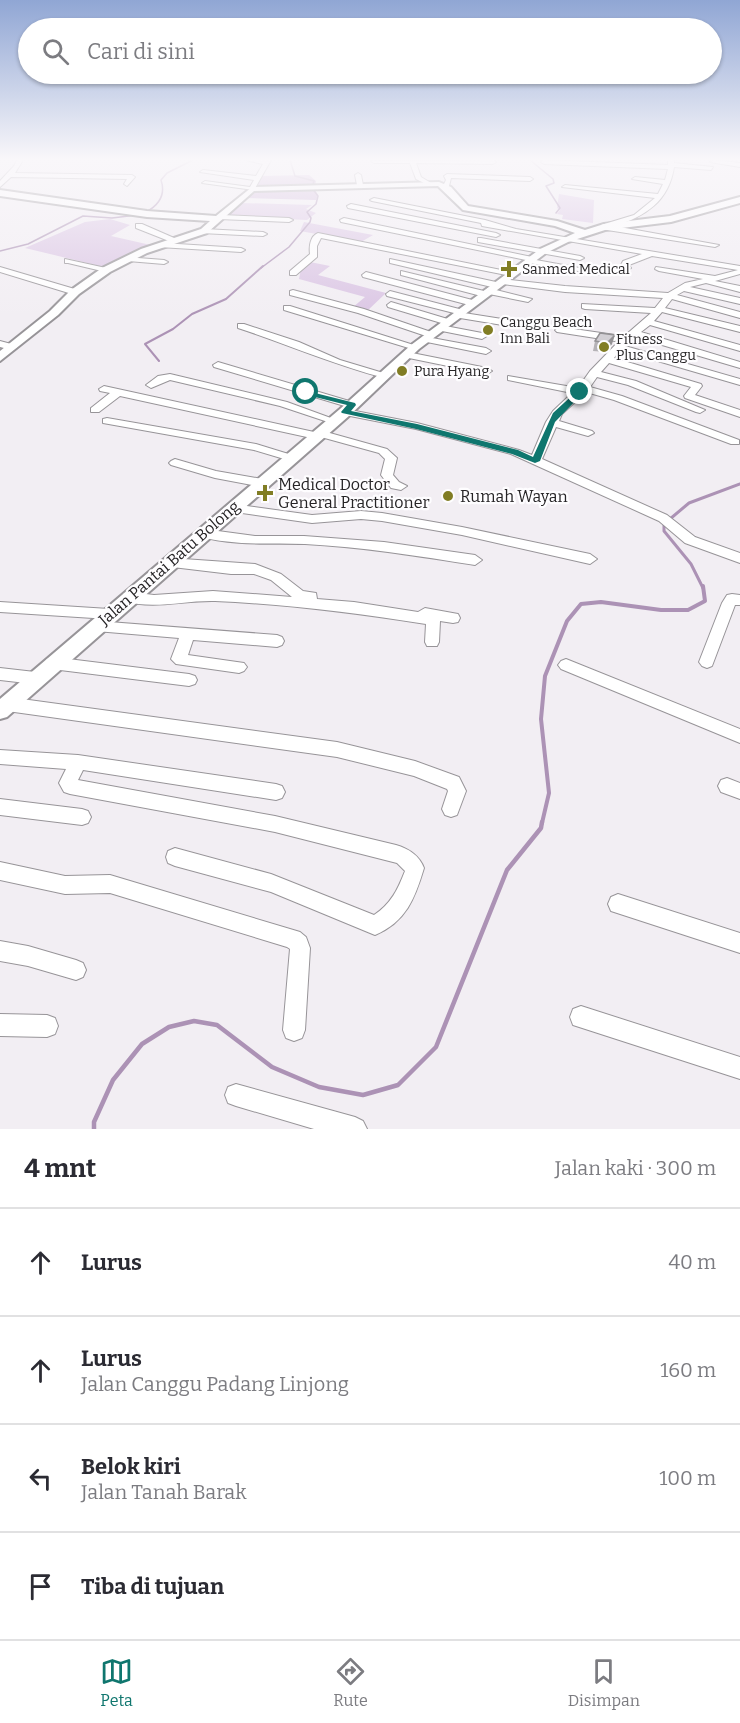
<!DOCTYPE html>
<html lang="id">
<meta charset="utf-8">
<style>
:root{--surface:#fff;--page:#f2f2f3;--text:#2b2b33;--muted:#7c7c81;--line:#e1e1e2;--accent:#0f766e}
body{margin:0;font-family:Bitter,serif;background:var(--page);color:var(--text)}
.stop{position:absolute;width:18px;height:18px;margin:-14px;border:4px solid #0f766e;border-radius:50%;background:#fff}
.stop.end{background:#0f766e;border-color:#fff;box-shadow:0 2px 6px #0008}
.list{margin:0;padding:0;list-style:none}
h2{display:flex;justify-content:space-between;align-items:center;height:78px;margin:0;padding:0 24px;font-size:26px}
h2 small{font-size:20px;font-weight:400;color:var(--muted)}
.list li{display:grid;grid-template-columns:39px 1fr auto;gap:18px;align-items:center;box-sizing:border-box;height:108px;padding:0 24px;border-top:2px solid var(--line)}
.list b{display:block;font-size:22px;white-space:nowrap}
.list p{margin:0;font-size:20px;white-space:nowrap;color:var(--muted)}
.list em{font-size:20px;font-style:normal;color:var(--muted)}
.icon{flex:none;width:33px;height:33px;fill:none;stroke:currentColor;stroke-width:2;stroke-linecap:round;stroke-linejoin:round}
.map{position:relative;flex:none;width:740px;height:1129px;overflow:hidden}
.search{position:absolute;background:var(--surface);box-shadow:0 2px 4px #0004;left:18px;right:18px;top:18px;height:66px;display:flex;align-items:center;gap:15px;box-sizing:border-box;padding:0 21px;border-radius:33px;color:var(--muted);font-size:22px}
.sheet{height:510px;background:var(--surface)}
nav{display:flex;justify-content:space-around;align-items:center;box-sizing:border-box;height:84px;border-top:2px solid var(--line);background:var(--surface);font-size:16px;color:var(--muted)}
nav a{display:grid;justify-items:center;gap:3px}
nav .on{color:var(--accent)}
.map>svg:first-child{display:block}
</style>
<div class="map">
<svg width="740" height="1129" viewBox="0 0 740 1129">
<rect width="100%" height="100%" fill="#f2eef3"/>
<path fill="#dbc6e4" d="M559,194L594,200L593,223L562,219L563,215L557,214L560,210L557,208Z
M241,203L312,205L306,209L316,213L307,220L225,216Z
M110,219L130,225L111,236L155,246L133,253L104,267L25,248L85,222Z
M304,222L373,235L361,242L300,231Z
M310,262L330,266L318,275L386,293L366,312L352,308L365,297L299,279L301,269Z"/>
<path fill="#ceb3d8" d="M309,175L316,181L315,190L318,195L316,200L245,198L260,176Z"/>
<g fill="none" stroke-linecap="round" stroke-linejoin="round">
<path stroke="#ac92b5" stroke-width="1.5" d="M530,160L553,179L554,183L546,186L560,208L556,213
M146,212C159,205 166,195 161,180L167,173L193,160
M0,251L28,244L83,216L112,218L137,215
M261,268L289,247L310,222L311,218L307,212L316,204L318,196L312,188L314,181L295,176L290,160"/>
<path stroke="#ac92b5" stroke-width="2" d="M159,361L145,344L173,329L192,314L226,299L263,266"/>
<path stroke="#ac92b5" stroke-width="3" d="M703,588L691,564L664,531V524L689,503L740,484"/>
<path stroke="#ac92b5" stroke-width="4" d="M542,823L549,793L541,719L545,676L567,621L581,604L601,602L661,610H688L705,601L703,586"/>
<path stroke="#ac92b5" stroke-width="4.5" d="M94,1129V1122L113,1080L142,1044L169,1027L194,1021L217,1025L272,1067L319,1087L363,1095L398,1085L436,1047L507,870L541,828L542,822"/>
<defs>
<path id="minor" d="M17,160H23L15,173L132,175L135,177L127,186L124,184L127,179L11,177L0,187V181L14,166Z
M246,160H271L254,190L202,183L205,181L250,187L254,180L200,172L203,170L256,176L263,164Z
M494,160L496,162L493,164L416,163L421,177L431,183L428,185L416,179L410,163H374L371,161Z
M543,160L668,165V160H674V163L713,167L711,170L674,167C669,201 645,217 614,226L719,245L715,247L601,229V225L634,215L655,198L562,187L565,185L658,194L663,184L632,179L635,177L665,180L668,169L544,164L541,162Z
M715,160L740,163V167L710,162Z
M358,173L361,175L363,185L360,187L357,185L355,175Z
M447,174L530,177L533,179L530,181L451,178L449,186L446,188L443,186L446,180L444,176Z
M374,198L485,220L516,229L740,266V274L715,281L740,286V292L706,283L690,287L740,298V304L684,291L677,295L740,312V318L672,299L665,308L740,326V332L662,312L654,321L740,345V351L650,325L641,332L740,362V368L635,337L625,346L740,379V385L620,350L614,358L701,384L702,386L695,395L740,410V417L685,398L684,396L691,387L609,363L601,372L636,381L705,410L700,413L696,412L628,385L597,377L590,387L622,396L739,440V444H731L614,400L586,392L562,414L559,421L592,431L594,433L588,436L556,427L542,459L667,515L695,537L740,553V563L685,543L659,521L511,454L416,429L345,415L340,412L345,409L417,423L519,450L532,455L546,422L553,411L572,393L508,380V376L578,388L590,371L621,339L651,313L585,309L582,308V304L655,308L663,298L565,292L503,284L499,281L500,279L565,286L668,293L685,283L703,279L659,271L655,269L656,267L715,276L738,270L652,256L629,265L631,268L627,270L620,267L623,261L642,254L482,226L481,223L372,201L370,200Z
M351,204L496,233L500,235L496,237L348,208L347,206Z
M221,215L289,218L293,220L289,222L218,219V215Z
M344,218L532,257L536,260L607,273L603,275L529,263L526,260L341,222L340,220Z
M136,224H142L181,241L174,243L136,228Z
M204,229L263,232L267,234L263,236L201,233V229Z
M318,233L511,272L515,274L511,276L321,238L317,246V257L296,275H290V271L310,254C309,247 310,236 318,233Z
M481,238L580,256L584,258L580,260L478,242V238Z
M162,243L241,248L245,250L241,252L159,247L158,245Z
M125,257L164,260L168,262L164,264L128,261H125Z
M65,259L106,268L110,270L106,272L68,263H65Z
M390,259L496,282L500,285L496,288L390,263Z
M0,267L78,290L79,292L72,294L0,272Z
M401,271L484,291L488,288L532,299L528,302L489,294L485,297L401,275Z
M366,272L476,301L477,303L473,306L363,277L362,275Z
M293,290L364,309L434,333L436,335L432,338L486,348L491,351L486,354L422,341V337L426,336L358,313L290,295V291Z
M390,291L463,310L464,313L515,321L520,324L515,327L454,317V313L387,296L386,294Z
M391,302L451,320L453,322L448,325L388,307L387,305Z
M284,306H290L420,347L412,349L284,310Z
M238,324H244L299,342L340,360L390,375L385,378C334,365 287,344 238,328Z
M440,325L482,333L487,336L482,339L437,330L435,328Z
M560,327L615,335L620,338L615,341L557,332L555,330Z
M0,341L15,345L17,347L12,350L0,347Z
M407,352L487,368L492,371L487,374L404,357V353Z
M218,362L356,403L357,405L356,407H348L214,367L213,365Z
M170,374L287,402L339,421L334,424L280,406L170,380L151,388L146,385L158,376Z
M104,386L314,432L319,430L387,449L397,458L393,475L399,482L407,486L401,490L391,488L381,475L385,459L379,453L321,437L316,439L120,396L99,412H91V408L110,393L100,391L99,389Z
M107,418L256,444L295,456L297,458L291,461L254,450L103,423V419Z
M175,459L216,471L262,479L268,483L262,487L215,478L171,465L169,463L171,461Z
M232,504L312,515L361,511L382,513L462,527L590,554L597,559L590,564L462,535L382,521L361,519L312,523L228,511L226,508L228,505Z
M203,529L255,536H304L384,542L475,555L482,560L475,565C418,556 362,547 305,544C269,543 233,546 198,536L197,533Z
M169,558L255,564L281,574L303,591L316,593L317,599L354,602L418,612L425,608L458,614L460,618L458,622L453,623L440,621L439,642L437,646H427L425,642L426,624C356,613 286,604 215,601C185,600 154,610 124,601L122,597L124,593L129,592L154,595L213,591L292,597L271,580L254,574H231L164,566L162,563L164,560Z
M732,594L740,595V605H735L712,666L707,668L702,666L699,662L722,603L727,595Z
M0,602L109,609L114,610L116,614L114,618L109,619L0,612Z
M96,621L277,635L282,637L284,641L282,645L277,647L193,640L188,655L244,663L247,667L244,671L239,673L176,664L171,659L179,638L96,631L91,630L89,626L91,622Z
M52,657L189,674L195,676L197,680L195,684L189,686L52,669L47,667L44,663L47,659Z
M566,659L740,729V743L561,669L558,665L561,661Z
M0,668L35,672L40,674L43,678L40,682L35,684L0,680Z
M7,697L337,742L415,761L459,777L466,791L457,815L451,817L445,815L442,809L448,791L447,789L414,776L337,757L7,711L0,706L1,699Z
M0,750L78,755L276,784L282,786L285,792L282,798L276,800L83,770L78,780L275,816L396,845C409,849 419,855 424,868C415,898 406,922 375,935L271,892L175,866L168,863L166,857L168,851L175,848L271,874L374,915C391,904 398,889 405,871L397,863L275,832L70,794L64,792L59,783L66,769L0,764Z
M727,778L740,783V799L721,792L718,786L721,780Z
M0,799L82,809L88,811L91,817L88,823L82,825L0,815Z
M0,862L65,876L110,875L300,932L306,937L310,948L305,1030L302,1038L294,1041L286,1038L283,1030L290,949L287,947L110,893L65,894L0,880Z
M618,894L740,933V953L611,911L608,904L611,897Z
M0,941L28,946L76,960L83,963L86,970L83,977L76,980L28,966L0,961Z
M581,1006L740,1057V1079L573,1025L570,1017L573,1009Z
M0,1014L47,1015L55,1018L58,1026L55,1034L47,1037L0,1036Z
M236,1084L355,1117L363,1121L367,1129H314L236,1106L228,1103L225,1095L228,1087Z"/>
<path id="tertiary" d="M439,182L451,187L468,206L557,221L585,230L604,224L670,216L740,197V203L671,222L605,230L568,242L546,253L419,349L350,415L7,717L0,719V699L340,409L411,345L540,249L575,233L555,226L463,210L438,186L254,191L207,233L147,253L110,272L79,294L58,315L0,361V351L50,311L71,290L102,268L141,249L201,229L210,221L147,217L0,196V190L147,211L216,216L252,187Z"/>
</defs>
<use href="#minor" stroke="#979498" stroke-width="2"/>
<use href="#tertiary" stroke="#979498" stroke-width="4"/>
<use href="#minor" fill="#fff" fill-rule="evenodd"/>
<use href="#tertiary" fill="#fff" fill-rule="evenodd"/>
</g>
<path fill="#b5b2b6" d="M600,333L612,344L605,352L593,351L595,341Z"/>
<path fill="#939194" d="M615,335L612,344L605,352L607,343Z"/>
<path fill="#d2cfd4" stroke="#939194" stroke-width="1.5" d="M600,333L615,335L607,343L595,341Z"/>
<linearGradient id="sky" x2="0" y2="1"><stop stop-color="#90a6d4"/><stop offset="0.5" stop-color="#f9f7fa"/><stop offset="1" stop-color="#f9f7fa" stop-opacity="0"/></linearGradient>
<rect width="740" height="318" fill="url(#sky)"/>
<path fill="#0f766e" d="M303,390L355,403L356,405L351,411L417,424L518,450L533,457L553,413L577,391L584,392L555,422L540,461L535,463L512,454L416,429L342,413L341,412L347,405L303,394Z"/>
<g fill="#817d24" stroke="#fefdff" stroke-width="2">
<path d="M506 260h6v6h6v6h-6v6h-6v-6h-6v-6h6z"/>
<circle cx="488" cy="330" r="6"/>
<circle cx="604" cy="347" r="6"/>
<circle cx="402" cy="371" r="6"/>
<path d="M262 484h6v6h6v6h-6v6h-6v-6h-6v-6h6z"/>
<circle cx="448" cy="496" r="6"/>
</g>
<g text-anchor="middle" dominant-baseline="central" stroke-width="4.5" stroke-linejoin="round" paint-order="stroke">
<g font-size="14" fill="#262426" stroke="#fefdff" text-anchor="start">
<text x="522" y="269">Sanmed Medical</text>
<text x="500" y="322">Canggu Beach<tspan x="500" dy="16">Inn Bali</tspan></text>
<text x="616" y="339">Fitness<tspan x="616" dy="16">Plus Canggu</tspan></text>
<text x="414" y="371">Pura Hyang</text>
</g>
<g font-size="16" fill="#262426" stroke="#fefdff" text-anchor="start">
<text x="278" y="484">Medical Doctor<tspan x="278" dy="18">General Practitioner</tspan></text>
<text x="460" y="496">Rumah Wayan</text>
</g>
<g font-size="16" fill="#262426" stroke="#fefdff">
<text transform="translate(169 563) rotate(-41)">Jalan Pantai Batu Bolong</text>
</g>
</g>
</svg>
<div class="stop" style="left:306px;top:392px"></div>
<div class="stop end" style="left:580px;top:392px"></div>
<div class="search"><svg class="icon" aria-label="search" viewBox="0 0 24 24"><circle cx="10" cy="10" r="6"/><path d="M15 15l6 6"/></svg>Cari di sini</div>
</div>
<section class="sheet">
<h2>4 mnt<small>Jalan kaki · 300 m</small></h2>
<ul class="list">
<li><svg class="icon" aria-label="ahead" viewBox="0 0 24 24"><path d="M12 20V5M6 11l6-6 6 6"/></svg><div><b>Lurus</b></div><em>40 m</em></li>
<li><svg class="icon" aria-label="ahead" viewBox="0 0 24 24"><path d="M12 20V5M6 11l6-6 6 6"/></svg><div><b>Lurus</b><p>Jalan Canggu Padang Linjong</p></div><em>160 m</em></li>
<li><svg class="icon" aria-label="left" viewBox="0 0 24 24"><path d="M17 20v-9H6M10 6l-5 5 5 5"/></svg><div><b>Belok kiri</b><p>Jalan Tanah Barak</p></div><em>100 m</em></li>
<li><svg class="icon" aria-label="arrive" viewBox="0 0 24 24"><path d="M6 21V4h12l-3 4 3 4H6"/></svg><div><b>Tiba di tujuan</b></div></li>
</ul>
</section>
<nav>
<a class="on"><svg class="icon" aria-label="map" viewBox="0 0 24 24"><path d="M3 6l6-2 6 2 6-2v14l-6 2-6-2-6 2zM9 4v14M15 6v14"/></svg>Peta</a>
<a><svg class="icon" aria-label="directions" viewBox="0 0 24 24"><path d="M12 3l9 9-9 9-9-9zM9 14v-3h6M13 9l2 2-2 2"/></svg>Rute</a>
<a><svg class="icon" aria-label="saved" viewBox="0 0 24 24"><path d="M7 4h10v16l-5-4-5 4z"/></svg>Disimpan</a>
</nav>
